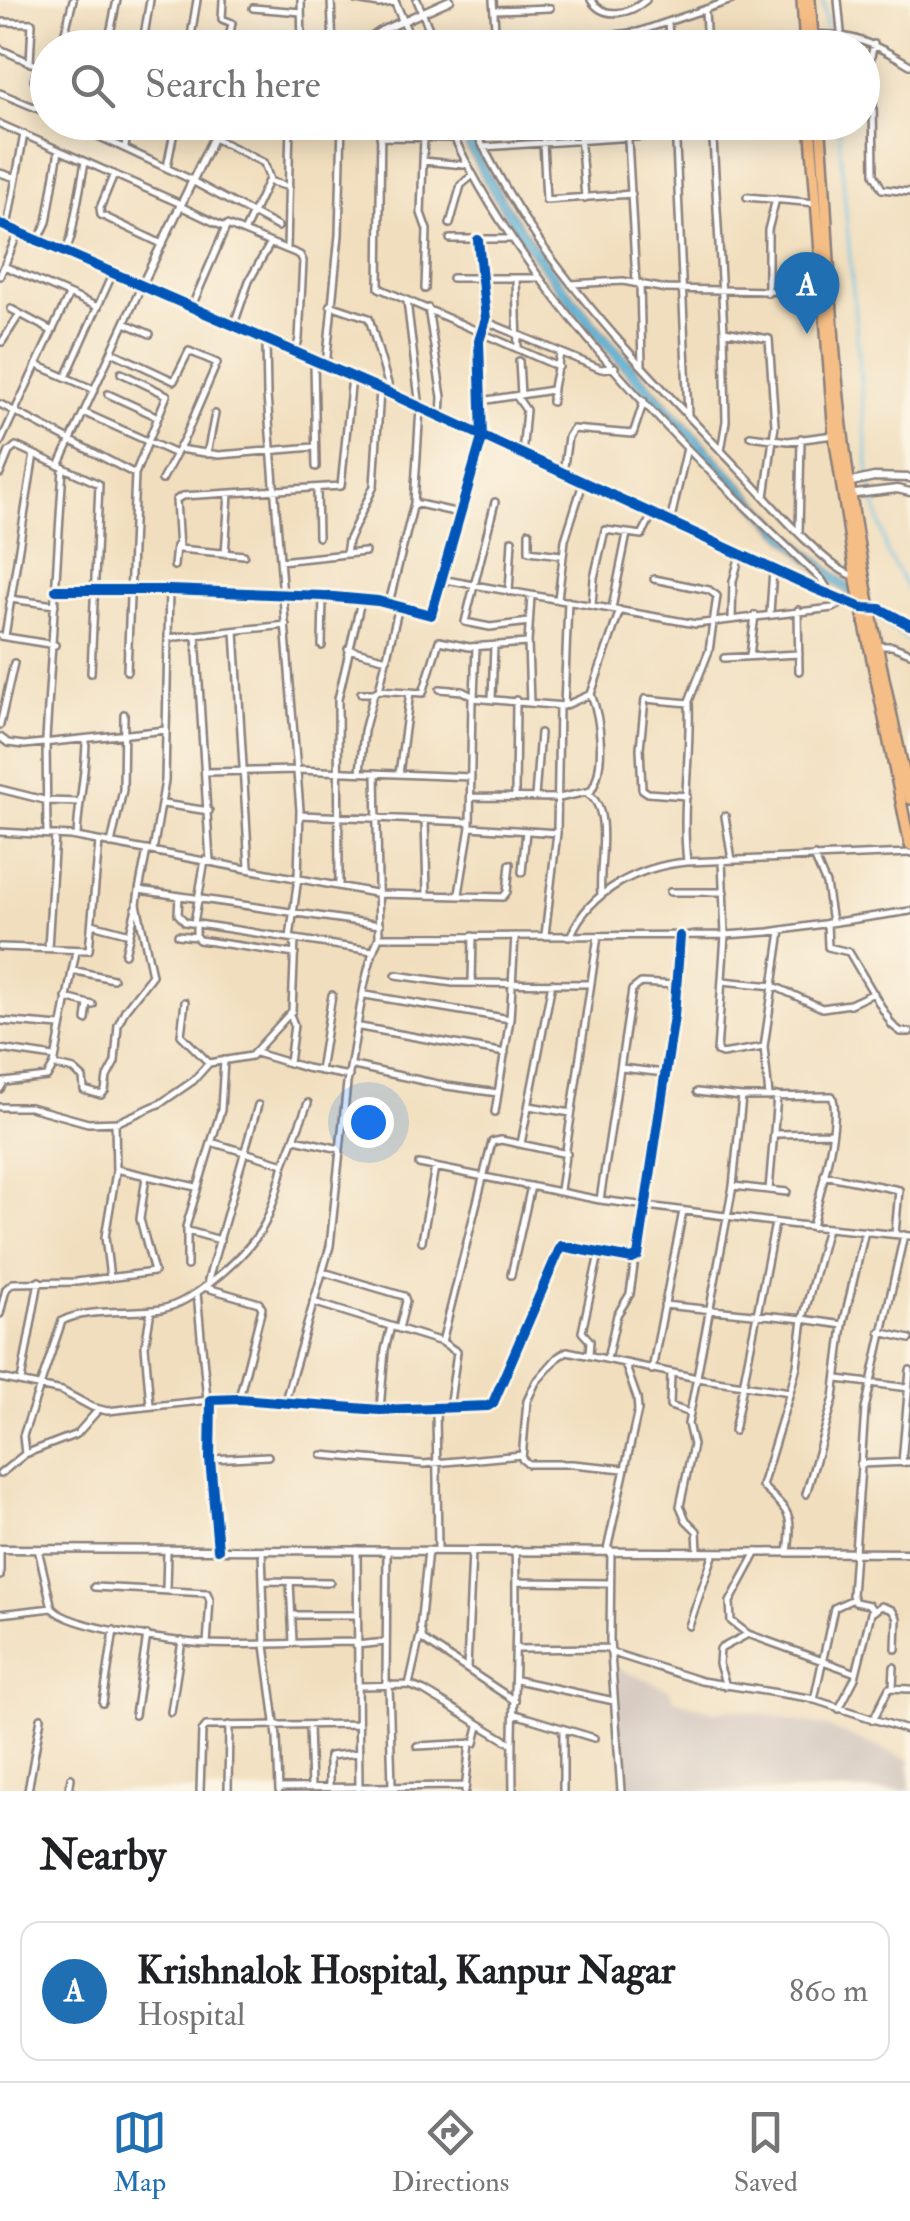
<!DOCTYPE html>
<style>
:root{--surface:#fff;--page:#f2f2f2;--text:#202124;--muted:#757577;--line:#e0e0e0;--accent:#1f6fb2}
body{margin:0;font-family:"IM FELL Double Pica",serif;background:var(--page);color:var(--text)}
.you{position:absolute;left:368px;top:1122px;width:35px;height:35px;margin:-25px;border:8px solid #fff;border-radius:50%;background:#1a73e8;box-shadow:0 0 0 15px #1a73e833}
.badge{display:grid;place-items:center;width:65px;height:65px;border-radius:50%;background:var(--accent);color:#fff;font-size:32px;font-weight:700}
.pin{position:absolute;translate:-50% -82px;filter:drop-shadow(0 2px 5px #0008)}
.pin::after{content:'';position:absolute;top:52px;width:35px;height:30px;background:inherit;clip-path:polygon(0 0,100% 0,50% 100%)}
.list{margin:0;padding:0;list-style:none}
h2{display:flex;justify-content:space-between;align-items:center;height:130px;margin:0;padding:0 40px;font-size:42px}
h2 small{font-size:32px;font-weight:400;color:var(--muted)}
.list li{display:grid;grid-template-columns:65px 1fr auto;gap:30px;align-items:center;box-sizing:border-box;height:140px;margin:0 20px 20px;padding:0 20px;border:2px solid var(--line);border-radius:20px}
.list b{display:block;font-size:38px;white-space:nowrap}
.list p{margin:0;font-size:32px;white-space:nowrap;color:var(--muted)}
.list em{font-size:32px;font-style:normal;color:var(--muted)}
.icon{flex:none;width:55px;height:55px;fill:none;stroke:currentColor;stroke-width:2;stroke-linecap:round;stroke-linejoin:round}
.map{position:relative;flex:none;width:910px;height:1791px;overflow:hidden}
.search{position:absolute;background:var(--surface);box-shadow:0 5px 25px #0003;left:30px;right:30px;top:30px;height:110px;display:flex;align-items:center;gap:25px;box-sizing:border-box;padding:0 35px;border-radius:55px;color:var(--muted);font-size:38px}
.sheet{height:290px;background:var(--surface)}
nav{display:flex;justify-content:space-around;align-items:center;box-sizing:border-box;height:140px;border-top:2px solid var(--line);background:var(--surface);font-size:28px;color:var(--muted)}
nav a{display:grid;justify-items:center;gap:5px}
nav .on{color:var(--accent)}
.map>svg:first-child{display:block}
</style>
<div class="map">
<svg width="910" height="1791" viewBox="0 0 910 1791">
<rect width="100%" height="100%" fill="#fcf5e5"/>
<filter id="ink" filterUnits="userSpaceOnUse"><feTurbulence type="fractalNoise" baseFrequency=".01" numOctaves="2"/><feDisplacementMap in="SourceGraphic" scale="20" xChannelSelector="R" yChannelSelector="G"/><feConvolveMatrix kernelMatrix="1 2 1 2 8 2 1 2 1" color-interpolation-filters="sRGB"/></filter>
<filter id="wash" filterUnits="userSpaceOnUse"><feTurbulence type="fractalNoise" baseFrequency=".0048" numOctaves="4" result="noise"/><feDisplacementMap in="SourceGraphic" scale="40" xChannelSelector="R" yChannelSelector="G"/><feGaussianBlur stdDeviation="2.25" result="paint"/><feColorMatrix in="noise" values="0 0 0 0 0 0 0 0 0 0 0 0 0 0 0 0 0 1.4 0 .05"/><feComposite in="paint" operator="in"/></filter>
<g filter="url(#wash)">
<rect width="100%" height="100%" fill="#f1debe"/>
<path fill="#cec1ba" d="M613,1667L669,1689L674,1699L716,1712L735,1709L827,1727L910,1760V1791H623Z"/>
<path fill="#66c1e4" stroke="#447290" stroke-width="2.5" d="M455,123H464C512,233 595,323 675,412C732,474 789,536 854,590L855,598C818,577 768,521 738,490C630,378 520,265 455,123Z"/>
<g fill="none" stroke-linecap="round" stroke-linejoin="round">
<path stroke="#66c1e4" stroke-width="2.5" d="M823,0L829,48
M838,122L869,475
M870,482L887,553L910,593"/>
<path stroke="#66c1e4" stroke-width="8" d="M883,618L910,638"/>
</g>
</g>
<g filter="url(#ink)">
<g fill="none" stroke-linecap="round" stroke-linejoin="round">
<defs>
<path id="minor" d="M223,0L222,19L232,23L227,48
M301,0L302,48
M331,0L333,48
M356,0L379,4L395,2
M417,0L437,48
M493,0L496,42L501,48
M591,0C604,20 630,14 646,0
M838,0L841,32
M253,8L301,12
M495,10L550,8
M705,11L707,48
M403,21L415,48
M0,22L32,23L30,63
M668,23L670,48
M378,33L382,48
M813,35C850,32 879,46 910,65
M874,44L867,73L873,100L874,174L882,189L910,192
M61,48L73,0
M107,48L117,0
M142,48L150,0
M189,48L197,0
M575,48L576,40L638,32L732,0
M707,48L746,45
M0,49L38,66L34,80L48,87
M0,93L48,113
M68,122L192,180
M381,122L379,288L559,367
M447,122C522,293 688,453 822,580L831,594
M471,122C491,164 513,203 539,241C601,328 676,403 749,480C769,502 830,572 855,576
M579,122L585,198
M627,122L636,282
M675,122L688,414
M712,122L724,331L726,421L721,451
M0,124L181,204
M212,137L264,163L270,180
M380,137L452,138
M416,137V122
M424,137L421,213L427,230L425,289
M543,142L546,200L632,194
M125,147L129,122
M483,147L740,130L809,132
M423,161L464,165
M167,167L176,122
M0,173L16,178
M114,174L100,208L101,215L162,244
M192,181L278,227
M747,197L816,203
M180,206L226,228
M450,224L461,185L473,175
M7,227L24,134
M244,232L268,181L289,187
M450,239H512
M38,241L47,222L59,150
M287,249L290,122
M65,254L71,237L85,162
M4,266L98,307
M0,276L18,233
M452,278H539
M516,279L518,348
M640,283L642,365
M571,284L623,281L666,289L821,292
M768,293V230L776,199
M330,305L369,318L388,384L387,392
M192,306L227,225L300,255L303,261L299,339L295,353
M428,308L442,397L441,418
M11,309L52,331
M485,321L601,369L615,367
M125,323L150,334
M233,327L249,281L270,244
M724,331L769,339L775,425L765,497
M266,341L267,396L300,810L298,877L290,938
M2,342L20,314
M112,352L174,381L189,351L217,363L186,435L162,480
M314,361L316,467
M519,361L521,395
M37,365L95,390
M326,366L339,235L342,122
M121,373L167,395L135,474
M66,377L112,275
M108,394L158,417
M517,397L526,410L522,456
M481,401L552,390
M552,402C552,380 558,371 560,353
M0,404L135,474L127,671
M85,413L176,454
M750,436L788,441L834,435
M0,443L69,295
M179,449L219,455L314,447
M207,454L215,414
M59,466L141,287
M563,473L568,437L573,429L633,434L644,401
M0,474L9,452L16,446L99,484L91,673
M317,490L318,537
M495,502L465,622L490,627L529,622
M414,503L459,513
M670,523L687,448
M529,532V551L561,555
M799,533L801,438
M225,554L229,494
M346,554L348,541L374,486L380,390
M244,555L179,549L176,500L182,496L341,486L352,377
M280,561L365,552
M174,566L176,546
M440,579L696,624L833,608L845,602
M654,579L709,590L717,596L709,651L689,701
M56,590H169L323,596L378,601L431,615L482,438L479,341L486,319L478,240
M509,592L512,540
M10,599L55,605
M558,599L565,540L583,483
M389,603L414,503L420,408L407,301
M592,605L594,578L605,530L642,535L652,515
M612,608L627,534
M798,610L799,671
M770,613L773,570
M732,618L733,581L740,555
M235,631L249,867
M196,635L210,861
M0,636L55,645
M5,636L34,454
M168,638L286,625
M322,646L323,596
M877,646H892L910,653
M348,649L387,659
M750,656L755,615
M724,658L799,654
M440,689L462,691L474,697L476,647
M379,690L399,606
M361,693H374L379,690L423,693L439,641L469,647L528,643
M492,698L494,646
M530,703L528,643L531,596
M564,706L591,694L620,610
M0,725L14,663
M0,737L8,743L24,745L166,730
M206,772L297,770L471,777
M360,772L364,731L374,693
M399,774L410,692
M0,789L48,801L79,802
M588,794C613,809 598,866 601,894
M687,796L648,793L642,789L640,748L645,699L689,703C691,756 681,809 687,862
M472,797L559,798L591,791C606,767 601,720 591,694
M515,797L516,700
M535,797L540,733
M163,804L209,811
M300,815L470,822
M725,816L732,860
M425,820L427,892
M471,827L557,833
M0,832L71,836L380,894L503,897L507,892L510,864
M47,834L46,739L63,468
M77,837C78,804 86,773 86,739
M111,844L123,790L124,714
M147,850L139,890L380,925
M153,851L165,781L169,590
M814,856L826,884L832,922
M722,860L725,935L717,1052L722,1054L764,1047
M522,872L526,831
M339,885L338,699L361,601
M670,892H724
M459,894L470,827L472,698L564,706L568,601
M179,896L178,914L185,922L373,951
M194,923L205,860
M827,923L828,947L849,952L892,1025L901,1032H910
M92,924L130,934
M196,924V937L199,940L295,954
M178,935L196,937
M545,935L557,833L559,707
M571,935C590,890 641,866 687,862L910,853
M380,937L725,935L769,932L910,911
M0,947L89,950L99,842
M48,948L55,835
M76,951L54,1065L74,1070L83,1078L84,1090L101,1095L105,1091L107,1077L115,1062L118,1025L125,1010L152,975L137,904L139,890
M125,954L136,908
M72,970L113,979
M396,975L453,983L589,984
M722,981L774,986L822,1008L850,1004L874,993
M472,983L473,936
M365,995L510,1019
M66,998L93,1005
M185,1002L181,1035L208,1062
M86,1020L88,1004
M0,1021L60,1026
M360,1027L505,1053
M0,1049L54,1057
M256,1053L306,1068L349,1076
M289,1063L294,1025L291,1017
M354,1066L447,1086L498,1093
M621,1068L665,1073
M320,1071L332,995
M0,1089L4,1082L47,1077L54,1065
M697,1092L742,1097L832,1096C842,1119 818,1199 812,1227
M769,1096L764,1047L781,931
M529,1106L571,1113
M0,1107H30L88,1123L118,1122L161,1103L193,1081L209,1063L251,1056L292,1011L295,939
M495,1112L510,1019L515,936
M776,1134L832,1133
M295,1139L340,1149
M211,1142L284,1164L308,1103
M521,1144L552,983
M419,1164L600,1200L788,1224L910,1236
M116,1169L196,1187
M824,1175L899,1190L895,1234
M733,1186L787,1192
M560,1190L598,936
M769,1190L777,1096
M600,1200L632,990L641,983L676,985
M187,1230V1266
M220,1240L188,1231L186,1227L221,1110L224,1060
M422,1241L435,1167
M323,1272L404,1296L406,1301L399,1329
M511,1275L531,1186
M110,1278L105,1237L116,1172L115,1122
M208,1280L258,1105
M204,1287L259,1303L262,1308L239,1398
M197,1293L207,1400
M313,1302L442,1342L492,1142L501,1140L567,1154
M664,1305L803,1319L827,1228
M0,1314L6,1289L13,1283L76,1282L154,1272L140,1219L146,1176
M843,1325L865,1231
M880,1332L910,1339
M442,1342L457,1352L449,1409
M589,1354L590,1341L582,1332L599,1254
M607,1359L617,1315L630,1294L635,1259
M652,1370L683,1211
M671,1374L670,1406L690,1413
M0,1378L62,1391L92,1407L107,1411L210,1400
M838,1379L909,1388
M21,1381L39,1281
M284,1404L330,1246L347,1083C357,1039 361,977 379,937L376,773
M150,1405L145,1346L151,1310
M380,1410L385,1350L391,1326
M436,1410L438,1550
M734,1431L775,1223
M25,1454L23,1436L62,1321C84,1308 134,1314 161,1309C194,1303 250,1253 265,1223C274,1204 279,1184 284,1164
M322,1455L424,1464L522,1455
M211,1459L268,1456
M902,1463L910,1370
M860,1464L910,1462
M624,1469L572,1464H528L522,1459L527,1401L536,1382L558,1357L567,1351L697,1378L790,1392L797,1366L803,1319L843,1325L834,1398L806,1494
M0,1474L25,1454L77,1434L99,1409
M38,1549L52,1608C68,1628 180,1643 209,1644C257,1646 307,1642 356,1642
M218,1549L210,1459L211,1400L239,1399L380,1410L488,1406L493,1403L561,1246L632,1259L638,1256L674,1016L680,936
M262,1550L265,1645L277,1737L279,1791
M357,1550L359,1791
M428,1550L420,1627L423,1640L515,1701
M607,1550L638,1410L637,1398L625,1364
M611,1550L610,1640L621,1791
M698,1551L697,1531L686,1520L680,1506L693,1445L688,1424L733,1186L742,1097
M757,1552L730,1602L731,1621L748,1634L856,1673
M788,1552C794,1511 788,1512 762,1486L790,1392
M0,1576V1549
M263,1581L330,1582
M290,1582L293,1642
M516,1582L610,1583
M94,1587L207,1593L210,1600L207,1644
M166,1590L167,1551
M873,1612L881,1606L892,1610L897,1618L896,1649
M0,1614L52,1608
M292,1615H357
M689,1626L714,1553
M356,1645L386,1642
M516,1649L610,1648
M610,1652L701,1681L809,1698L910,1731
M467,1668L472,1551
M517,1680L614,1701
M386,1684L387,1550
M389,1684L392,1786
M409,1685L420,1636
M358,1686L409,1685L424,1691L512,1744
M726,1686L719,1664L720,1649L748,1634
M893,1687L894,1667
M814,1700L834,1608L853,1599
M103,1703L114,1630
M839,1709L855,1678L872,1609L869,1605L855,1602L852,1595L865,1409L904,1235
M171,1712L182,1641
M515,1714L594,1738
M135,1715L147,1635
M873,1720L889,1688L910,1689
M309,1726L311,1788
M563,1729V1791
M417,1746L475,1743L479,1726
M329,1787V1756L359,1753
M279,1788L465,1786
M28,1791L41,1718
M69,1791L71,1778
M200,1791L202,1731L206,1726L359,1724
M228,1791L229,1725
M465,1791L470,1743
M513,1791C511,1711 519,1631 515,1550"/>
<path id="tertiary" d="M394,0L403,21
M356,48L381,31L450,0
M0,224L387,392L816,589L862,608L880,609L910,625
M141,287L221,122
M847,483L874,477L910,478
M847,495L897,489L910,492
M0,1549L910,1553"/>
<path id="trunk" d="M802,0L805,48
M810,0L814,48
M810,122L834,435L857,586L910,845
M820,122C828,211 829,300 838,388C851,527 880,664 910,799"/>
</defs>
<use href="#minor" stroke="#8a807c" stroke-width="10"/>
<use href="#tertiary" stroke="#8a807c" stroke-width="11"/>
<use href="#trunk" stroke="#8a807c" stroke-width="14"/>
<use href="#minor" stroke="#fff" stroke-width="5"/>
<use href="#tertiary" stroke="#fff" stroke-width="6"/>
<use href="#trunk" stroke="#f6be87" stroke-width="9"/>
<defs>
<path id="cycleway" d="M0,224L387,392L816,589L862,608L880,609L910,625
M56,590H169L323,596L378,601L431,615L482,438L479,341L486,319L478,240
M218,1549L210,1459L211,1400L239,1399L380,1410L488,1406L493,1403L561,1246L632,1259L638,1256L674,1016L680,936"/>
</defs>
<use href="#cycleway" stroke="#fcf5e5" stroke-width="16"/>
<use href="#cycleway" stroke="#0057b8" stroke-width="10"/>
</g>
</g>
</svg>
<div class="you"></div>
<div class="pin badge" style="left:807px;top:334px">A</div>
<div class="search"><svg class="icon" aria-label="search" viewBox="0 0 24 24"><circle cx="10" cy="10" r="6"/><path d="M15 15l6 6"/></svg>Search here</div>
</div>
<section class="sheet">
<h2>Nearby<small></small></h2>
<ul class="list">
<li><span class="badge">A</span><div><b>Krishnalok Hospital, Kanpur Nagar</b><p>Hospital</p></div><em>860 m</em></li>
</ul>
</section>
<nav>
<a class="on"><svg class="icon" aria-label="map" viewBox="0 0 24 24"><path d="M3 6l6-2 6 2 6-2v14l-6 2-6-2-6 2zM9 4v14M15 6v14"/></svg>Map</a>
<a><svg class="icon" aria-label="directions" viewBox="0 0 24 24"><path d="M12 3l9 9-9 9-9-9zM9 14v-3h6M13 9l2 2-2 2"/></svg>Directions</a>
<a><svg class="icon" aria-label="saved" viewBox="0 0 24 24"><path d="M7 4h10v16l-5-4-5 4z"/></svg>Saved</a>
</nav>
